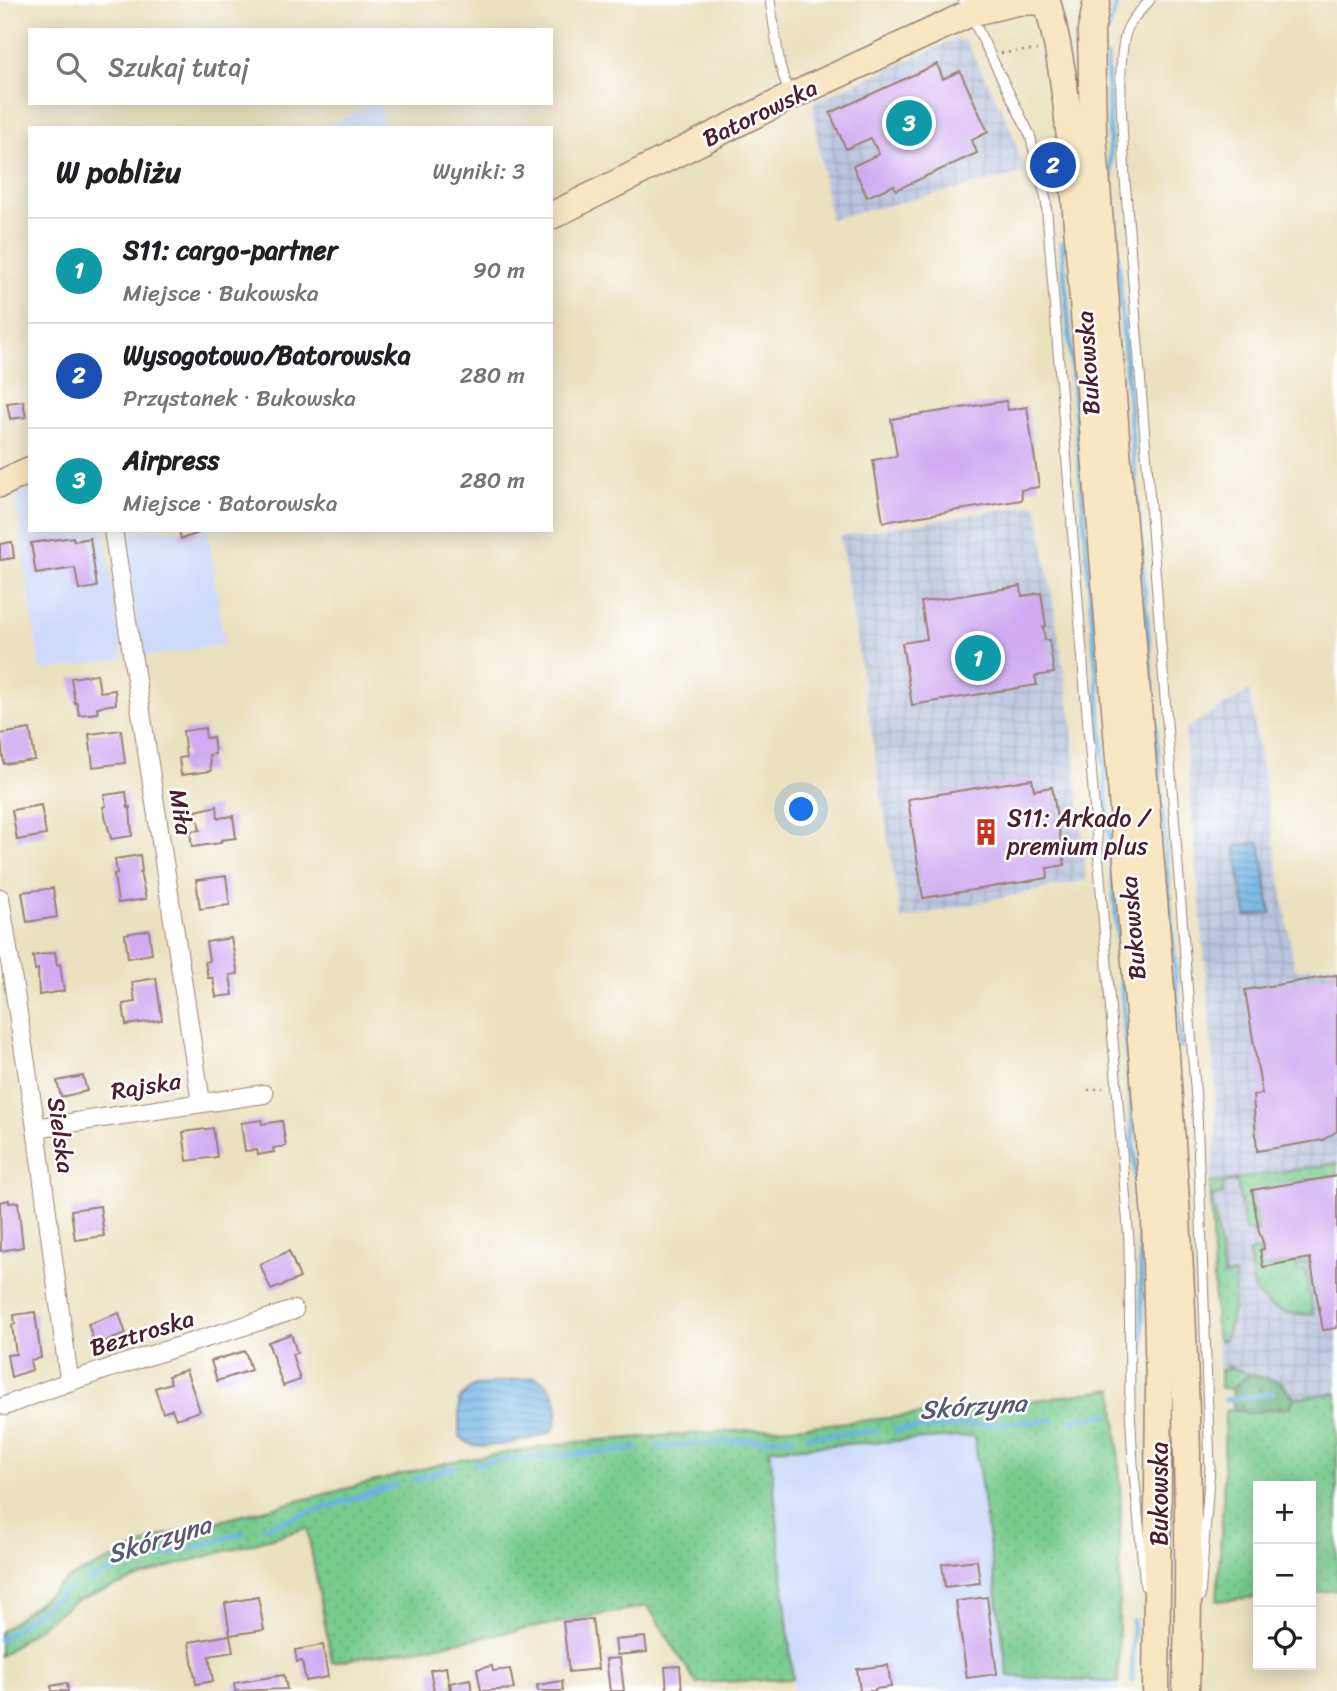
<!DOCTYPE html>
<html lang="pl">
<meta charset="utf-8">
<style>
:root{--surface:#fff;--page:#f6f6f6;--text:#202124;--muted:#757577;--line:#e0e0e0;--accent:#ea580c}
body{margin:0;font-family:Sriracha,sans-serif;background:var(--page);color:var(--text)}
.controls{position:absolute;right:21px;bottom:21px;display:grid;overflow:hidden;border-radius:0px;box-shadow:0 4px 18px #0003}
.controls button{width:63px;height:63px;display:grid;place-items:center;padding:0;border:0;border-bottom:2px solid var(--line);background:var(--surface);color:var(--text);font:35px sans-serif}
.you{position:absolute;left:802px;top:810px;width:24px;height:24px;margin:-18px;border:5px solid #fff;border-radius:50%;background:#1a73e8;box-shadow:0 0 0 10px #1a73e833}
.badge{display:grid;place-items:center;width:46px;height:46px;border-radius:50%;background:var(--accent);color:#fff;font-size:23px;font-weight:700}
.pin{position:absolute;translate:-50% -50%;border:4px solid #fff;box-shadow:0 2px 7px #0006}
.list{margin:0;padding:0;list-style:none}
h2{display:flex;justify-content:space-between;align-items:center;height:91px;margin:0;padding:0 28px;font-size:30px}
h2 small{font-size:23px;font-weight:400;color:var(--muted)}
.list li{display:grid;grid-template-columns:46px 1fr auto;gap:21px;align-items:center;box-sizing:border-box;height:105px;padding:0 28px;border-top:2px solid var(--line)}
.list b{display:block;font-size:26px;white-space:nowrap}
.list p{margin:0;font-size:23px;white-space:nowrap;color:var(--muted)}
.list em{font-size:23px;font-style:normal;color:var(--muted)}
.icon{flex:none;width:38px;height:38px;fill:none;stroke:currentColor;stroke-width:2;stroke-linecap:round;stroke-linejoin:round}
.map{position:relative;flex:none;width:1337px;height:1691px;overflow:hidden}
.search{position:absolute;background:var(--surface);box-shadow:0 4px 18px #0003;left:28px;top:28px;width:525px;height:77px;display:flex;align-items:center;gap:18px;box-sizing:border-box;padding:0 24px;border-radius:0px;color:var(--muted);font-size:26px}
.panel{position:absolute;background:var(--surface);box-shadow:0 4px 18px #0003;left:28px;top:126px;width:525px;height:406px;border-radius:0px}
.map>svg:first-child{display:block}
</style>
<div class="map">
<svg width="1337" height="1691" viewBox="0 0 1337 1691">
<defs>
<pattern id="industrial-grid" width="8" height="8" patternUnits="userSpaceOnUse" patternTransform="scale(1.75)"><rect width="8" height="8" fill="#b9c4de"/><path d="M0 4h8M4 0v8" fill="none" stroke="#a1a8bf"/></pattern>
<pattern id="grass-dots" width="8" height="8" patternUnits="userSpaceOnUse" patternTransform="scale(1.75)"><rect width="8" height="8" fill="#77cb8e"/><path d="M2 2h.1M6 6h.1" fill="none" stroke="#68ae7b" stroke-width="1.8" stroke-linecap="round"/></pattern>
<pattern id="forest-firs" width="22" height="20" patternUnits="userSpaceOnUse" patternTransform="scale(1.75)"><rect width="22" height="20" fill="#61af79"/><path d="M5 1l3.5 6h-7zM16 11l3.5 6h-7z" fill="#528e63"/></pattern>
<pattern id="water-rules" width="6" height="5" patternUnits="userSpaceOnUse" patternTransform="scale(1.75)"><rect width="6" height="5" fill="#6cb2e2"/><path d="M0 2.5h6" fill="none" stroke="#5b90b7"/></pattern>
</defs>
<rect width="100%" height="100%" fill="#fff"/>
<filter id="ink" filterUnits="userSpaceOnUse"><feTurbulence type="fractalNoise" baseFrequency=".0143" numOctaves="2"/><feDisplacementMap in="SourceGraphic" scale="14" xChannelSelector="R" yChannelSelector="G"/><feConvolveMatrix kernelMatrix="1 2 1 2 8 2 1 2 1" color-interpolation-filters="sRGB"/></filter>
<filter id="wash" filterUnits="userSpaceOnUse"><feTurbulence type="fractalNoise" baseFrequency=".00686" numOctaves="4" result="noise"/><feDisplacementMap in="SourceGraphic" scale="28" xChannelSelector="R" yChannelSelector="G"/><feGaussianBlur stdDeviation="1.57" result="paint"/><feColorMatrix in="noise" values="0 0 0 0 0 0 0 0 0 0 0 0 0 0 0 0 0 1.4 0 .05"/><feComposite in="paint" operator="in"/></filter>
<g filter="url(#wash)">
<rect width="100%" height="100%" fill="#eae1bf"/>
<path fill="#cedafa" d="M375,103H380L383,128H323Z
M30,488V530H104L123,659L40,671L15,495Z
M124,530H208L224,644L141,657Z
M975,1436L1008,1676L1118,1683L1119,1691H794L769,1449Z"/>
<path fill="url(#industrial-grid)" d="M955,39L966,41L1009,124L1025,173L830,219L813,110L814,102Z
M1037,504L1071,716L1086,880L901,919L840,536Z
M1249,691L1295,970L1337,964V1393L1233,1407L1232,1389L1220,1382L1210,1183L1216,1142L1215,1082L1185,729Z"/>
<path fill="url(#grass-dots)" stroke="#60755c" stroke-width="2" d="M1337,1163V1176L1252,1191L1259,1232L1245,1231L1237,1181L1222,1184L1223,1194L1212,1196L1224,1276L1235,1274C1235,1298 1234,1318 1224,1340L1219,1341L1216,1336L1210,1183Z
M1260,1250L1264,1267L1310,1258L1311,1262L1296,1266L1297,1271L1306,1270L1313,1314C1294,1316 1267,1311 1257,1293C1251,1282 1251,1265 1249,1253L1251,1251Z
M1228,1366L1249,1374L1232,1389L1220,1388V1370H1227Z
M1114,1389L1121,1492L1118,1683L1008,1676L974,1436L770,1449L793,1679L696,1683L648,1606L440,1645L332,1662L307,1528L169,1567L75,1601L0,1656V1632L69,1578L162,1536L449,1462L574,1442L819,1425L973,1409Z
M1337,1393V1590L1311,1593V1486H1258V1597L1217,1601L1223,1502L1225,1411L1233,1409L1248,1413L1290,1407L1294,1398Z"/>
<path fill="url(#forest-firs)" stroke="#566752" stroke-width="2" d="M1249,1374L1281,1382L1294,1398L1290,1407L1248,1413L1233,1409L1232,1389Z"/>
<path fill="url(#water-rules)" stroke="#5b6886" stroke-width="2" d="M1260,842L1271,913L1246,917L1235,846Z
M535,1377C558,1387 562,1409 553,1431C537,1439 484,1451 468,1443C464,1441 462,1438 459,1435V1399L474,1386Z"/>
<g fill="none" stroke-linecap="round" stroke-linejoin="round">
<path stroke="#6cb2e2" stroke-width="5" d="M1108,31L1118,0
M1107,57L1111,178L1181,1046
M1062,243L1130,1088L1140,1241L1143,1348
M1225,1400L1273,1393
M1073,1419L1109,1415
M895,1430L1054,1420
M808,1436L877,1431
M658,1447L792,1437
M476,1463L638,1449
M414,1480L454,1467
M264,1527L396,1485
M87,1581L118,1569L243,1533
M0,1640L69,1589
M1132,1680L1133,1621"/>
</g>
<g id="blocks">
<path fill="#d0abf1" d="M937,64L943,79L960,71L988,132L972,140L977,153L896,190L894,185L867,197L853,166L879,154L871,138L846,149L830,113Z
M23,401L26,417L10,419L7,403Z
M1006,401L1008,410L1027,407L1039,487L1021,490L1022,500L883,522L873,460L897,456L891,419Z
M179,530H198L199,533L181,539Z
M73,537L74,541L90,538L97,587L79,590L75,568L36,574L31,543Z
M12,542L14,558L0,560V544Z
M1021,586L1022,596L1041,593L1046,626H1043L1045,640H1049L1054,673L1035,676L1037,685L912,705L902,643L927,639L921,602Z
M97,674L100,692L115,690L116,704L97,707L98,713L79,715L77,703H75L71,678Z
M205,728L206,738L213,737L215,754L209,755L211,771L181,775L179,758L186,757L183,731Z
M30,729L35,760L4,764L0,734Z
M121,730L125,763L93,767L89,734Z
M1032,779L1034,790L1052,787L1065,865L1047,868L1048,878L923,898L908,799Z
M126,792L128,808L130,807L132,836L111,839L103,807L106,806L104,795Z
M41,805L46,835L17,840L12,810Z
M217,806L218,818L233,816L236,838L221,840V843L192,847L190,831L200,830L196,811Z
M140,855L142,871L140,872L146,899L118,903L114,874L117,873L115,859Z
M226,876L230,905L200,909L196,880Z
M53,888L57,917L27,922L22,892Z
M149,930L152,954L128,958L125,934Z
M231,938L238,974L230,975L233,995L216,997L213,978H208L205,962L209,961L206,942Z
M55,952L57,965L60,964L64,991L39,995L38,969L35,970L33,956Z
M1337,975V1131L1323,1140L1257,1151L1253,1095L1262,1094L1245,990Z
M156,978L162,1020L126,1025L123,1004L135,1002L132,982Z
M83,1076L87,1091L61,1097L57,1081Z
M261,1120L262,1124L282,1121L286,1146L273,1148L274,1152L258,1155L257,1150L245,1151L241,1123Z
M213,1128L217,1157L187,1161L183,1132Z
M1337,1176V1328L1323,1330L1310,1258L1263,1267L1260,1250L1264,1249L1263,1242L1259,1232L1252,1190Z
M9,1200V1203L18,1202L23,1247L1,1251L0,1202Z
M100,1206L104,1236L75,1240L71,1210Z
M289,1251L300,1278L271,1290L260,1264Z
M35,1312L41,1358L30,1360L32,1370L11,1377L7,1355L16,1354L12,1325L15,1324L14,1315Z
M119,1313L126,1334L95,1345L88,1324Z
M291,1334L297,1353L292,1354L300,1380L283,1386L268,1342Z
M245,1351L251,1370L217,1381L211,1361Z
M186,1370L200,1411L176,1419L172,1409L163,1413L155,1388L171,1383L168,1376Z
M977,1560L980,1583L945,1587L942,1564Z
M258,1597L264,1630L230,1635L225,1603Z
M987,1597L997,1674L967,1678L956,1601Z
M592,1619L598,1669L569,1672L563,1622Z
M230,1635L233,1652L209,1656L213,1681L196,1684L189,1642Z
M645,1637L647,1652L617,1655L615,1640Z
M323,1645L328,1677L306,1681L302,1661L297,1662L295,1650Z
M620,1658L624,1691H610L606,1659Z
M888,1665L891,1687L875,1689V1691H860L857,1669Z
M492,1666L493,1671L510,1669L514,1689L481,1691L477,1669Z
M680,1666L682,1691H667L665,1667Z
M446,1667L450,1691H434L430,1670Z
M284,1675L287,1689L235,1691L234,1683Z
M470,1679L472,1691H452L450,1683Z
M562,1681L563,1691H538L537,1685Z
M67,1683L68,1691H52L51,1686Z"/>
</g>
</g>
<g filter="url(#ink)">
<use href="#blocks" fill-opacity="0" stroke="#9a8075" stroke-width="2"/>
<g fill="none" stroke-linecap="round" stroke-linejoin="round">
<defs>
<path id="lane" d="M770,0L780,65L789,94
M963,0L1030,135L1046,200L1129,1241L1130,1409L1133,1463L1145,1586
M1150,0C1142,10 1131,18 1127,30C1115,60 1124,143 1125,179L1197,1112L1210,1467L1200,1597"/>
<path id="street" d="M113,530L201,1102
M0,898L36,1128L69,1380
M36,1128L264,1094
M5,1406C99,1368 198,1342 294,1310"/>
<path id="secondary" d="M1097,0L1091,31L1093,133C1111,389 1133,644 1154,900C1175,1163 1195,1427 1186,1691
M1047,1C1067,73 1071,150 1077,224L1155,1218L1159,1387L1156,1691
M970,13L1017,2L1047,1
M551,216L790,97L943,26L970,13L985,0
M0,484L30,470"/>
</defs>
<use href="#lane" stroke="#9a8075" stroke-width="11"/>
<use href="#street" stroke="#9a8075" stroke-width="20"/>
<use href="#secondary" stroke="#9a8075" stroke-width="29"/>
<path stroke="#9a8075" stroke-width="2.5" stroke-dasharray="2 5" stroke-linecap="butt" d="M1001,53L1037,50
M1088,1090L1103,1088"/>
<use href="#lane" stroke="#fff" stroke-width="9"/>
<use href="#street" stroke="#fff" stroke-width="18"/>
<use href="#secondary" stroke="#f9e7c3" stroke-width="26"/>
</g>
</g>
<defs>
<symbol id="building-bare" viewBox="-9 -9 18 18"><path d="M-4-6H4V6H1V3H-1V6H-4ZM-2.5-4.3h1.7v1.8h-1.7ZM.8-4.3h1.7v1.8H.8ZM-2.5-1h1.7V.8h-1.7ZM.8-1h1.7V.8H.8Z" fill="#c8321e" stroke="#fff" stroke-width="2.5" paint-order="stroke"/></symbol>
</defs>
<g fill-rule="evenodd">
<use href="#building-bare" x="967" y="813" width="38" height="38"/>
</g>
<g text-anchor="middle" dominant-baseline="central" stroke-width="5" stroke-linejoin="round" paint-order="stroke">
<g font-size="24" fill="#4a1f2b" stroke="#fff">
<text transform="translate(760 113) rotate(-26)">Batorowska</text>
<text transform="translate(1088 363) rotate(-94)">Bukowska</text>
<text transform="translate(181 812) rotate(81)">Miła</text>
<text transform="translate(1133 928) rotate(-95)">Bukowska</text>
<text transform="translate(146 1086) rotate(-9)">Rajska</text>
<text transform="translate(61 1135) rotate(82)">Sielska</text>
<text transform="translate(142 1333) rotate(-17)">Beztroska</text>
<text transform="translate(1159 1494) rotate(-90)">Bukowska</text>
</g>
<g font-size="24" fill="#4a1f2b" stroke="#fff" text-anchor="start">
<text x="1007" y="818">S11: Arkado /<tspan x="1007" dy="28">premium plus</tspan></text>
</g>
<g font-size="26" font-style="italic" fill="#585a74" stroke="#fff">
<text transform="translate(973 1406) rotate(-4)">Skórzyna</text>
<text transform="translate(159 1539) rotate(-17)">Skórzyna</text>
</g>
</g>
</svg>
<div class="controls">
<button>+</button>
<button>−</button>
<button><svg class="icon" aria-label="locate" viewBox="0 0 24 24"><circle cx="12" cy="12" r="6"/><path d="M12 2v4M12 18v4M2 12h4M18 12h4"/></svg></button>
</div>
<div class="you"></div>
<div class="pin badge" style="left:978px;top:658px;background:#0f9aa8">1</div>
<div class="pin badge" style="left:1053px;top:165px;background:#1a4fb4">2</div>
<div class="pin badge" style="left:909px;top:123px;background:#0f9aa8">3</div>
<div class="search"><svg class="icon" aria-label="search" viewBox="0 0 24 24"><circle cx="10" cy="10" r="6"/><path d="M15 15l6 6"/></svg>Szukaj tutaj</div>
<section class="panel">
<h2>W pobliżu<small>Wyniki: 3</small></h2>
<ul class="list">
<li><span class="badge" style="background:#0f9aa8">1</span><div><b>S11: cargo-partner</b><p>Miejsce · Bukowska</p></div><em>90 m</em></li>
<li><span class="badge" style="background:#1a4fb4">2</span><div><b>Wysogotowo/Batorowska</b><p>Przystanek · Bukowska</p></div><em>280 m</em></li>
<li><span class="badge" style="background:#0f9aa8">3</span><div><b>Airpress</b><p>Miejsce · Batorowska</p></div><em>280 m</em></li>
</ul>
</section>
</div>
